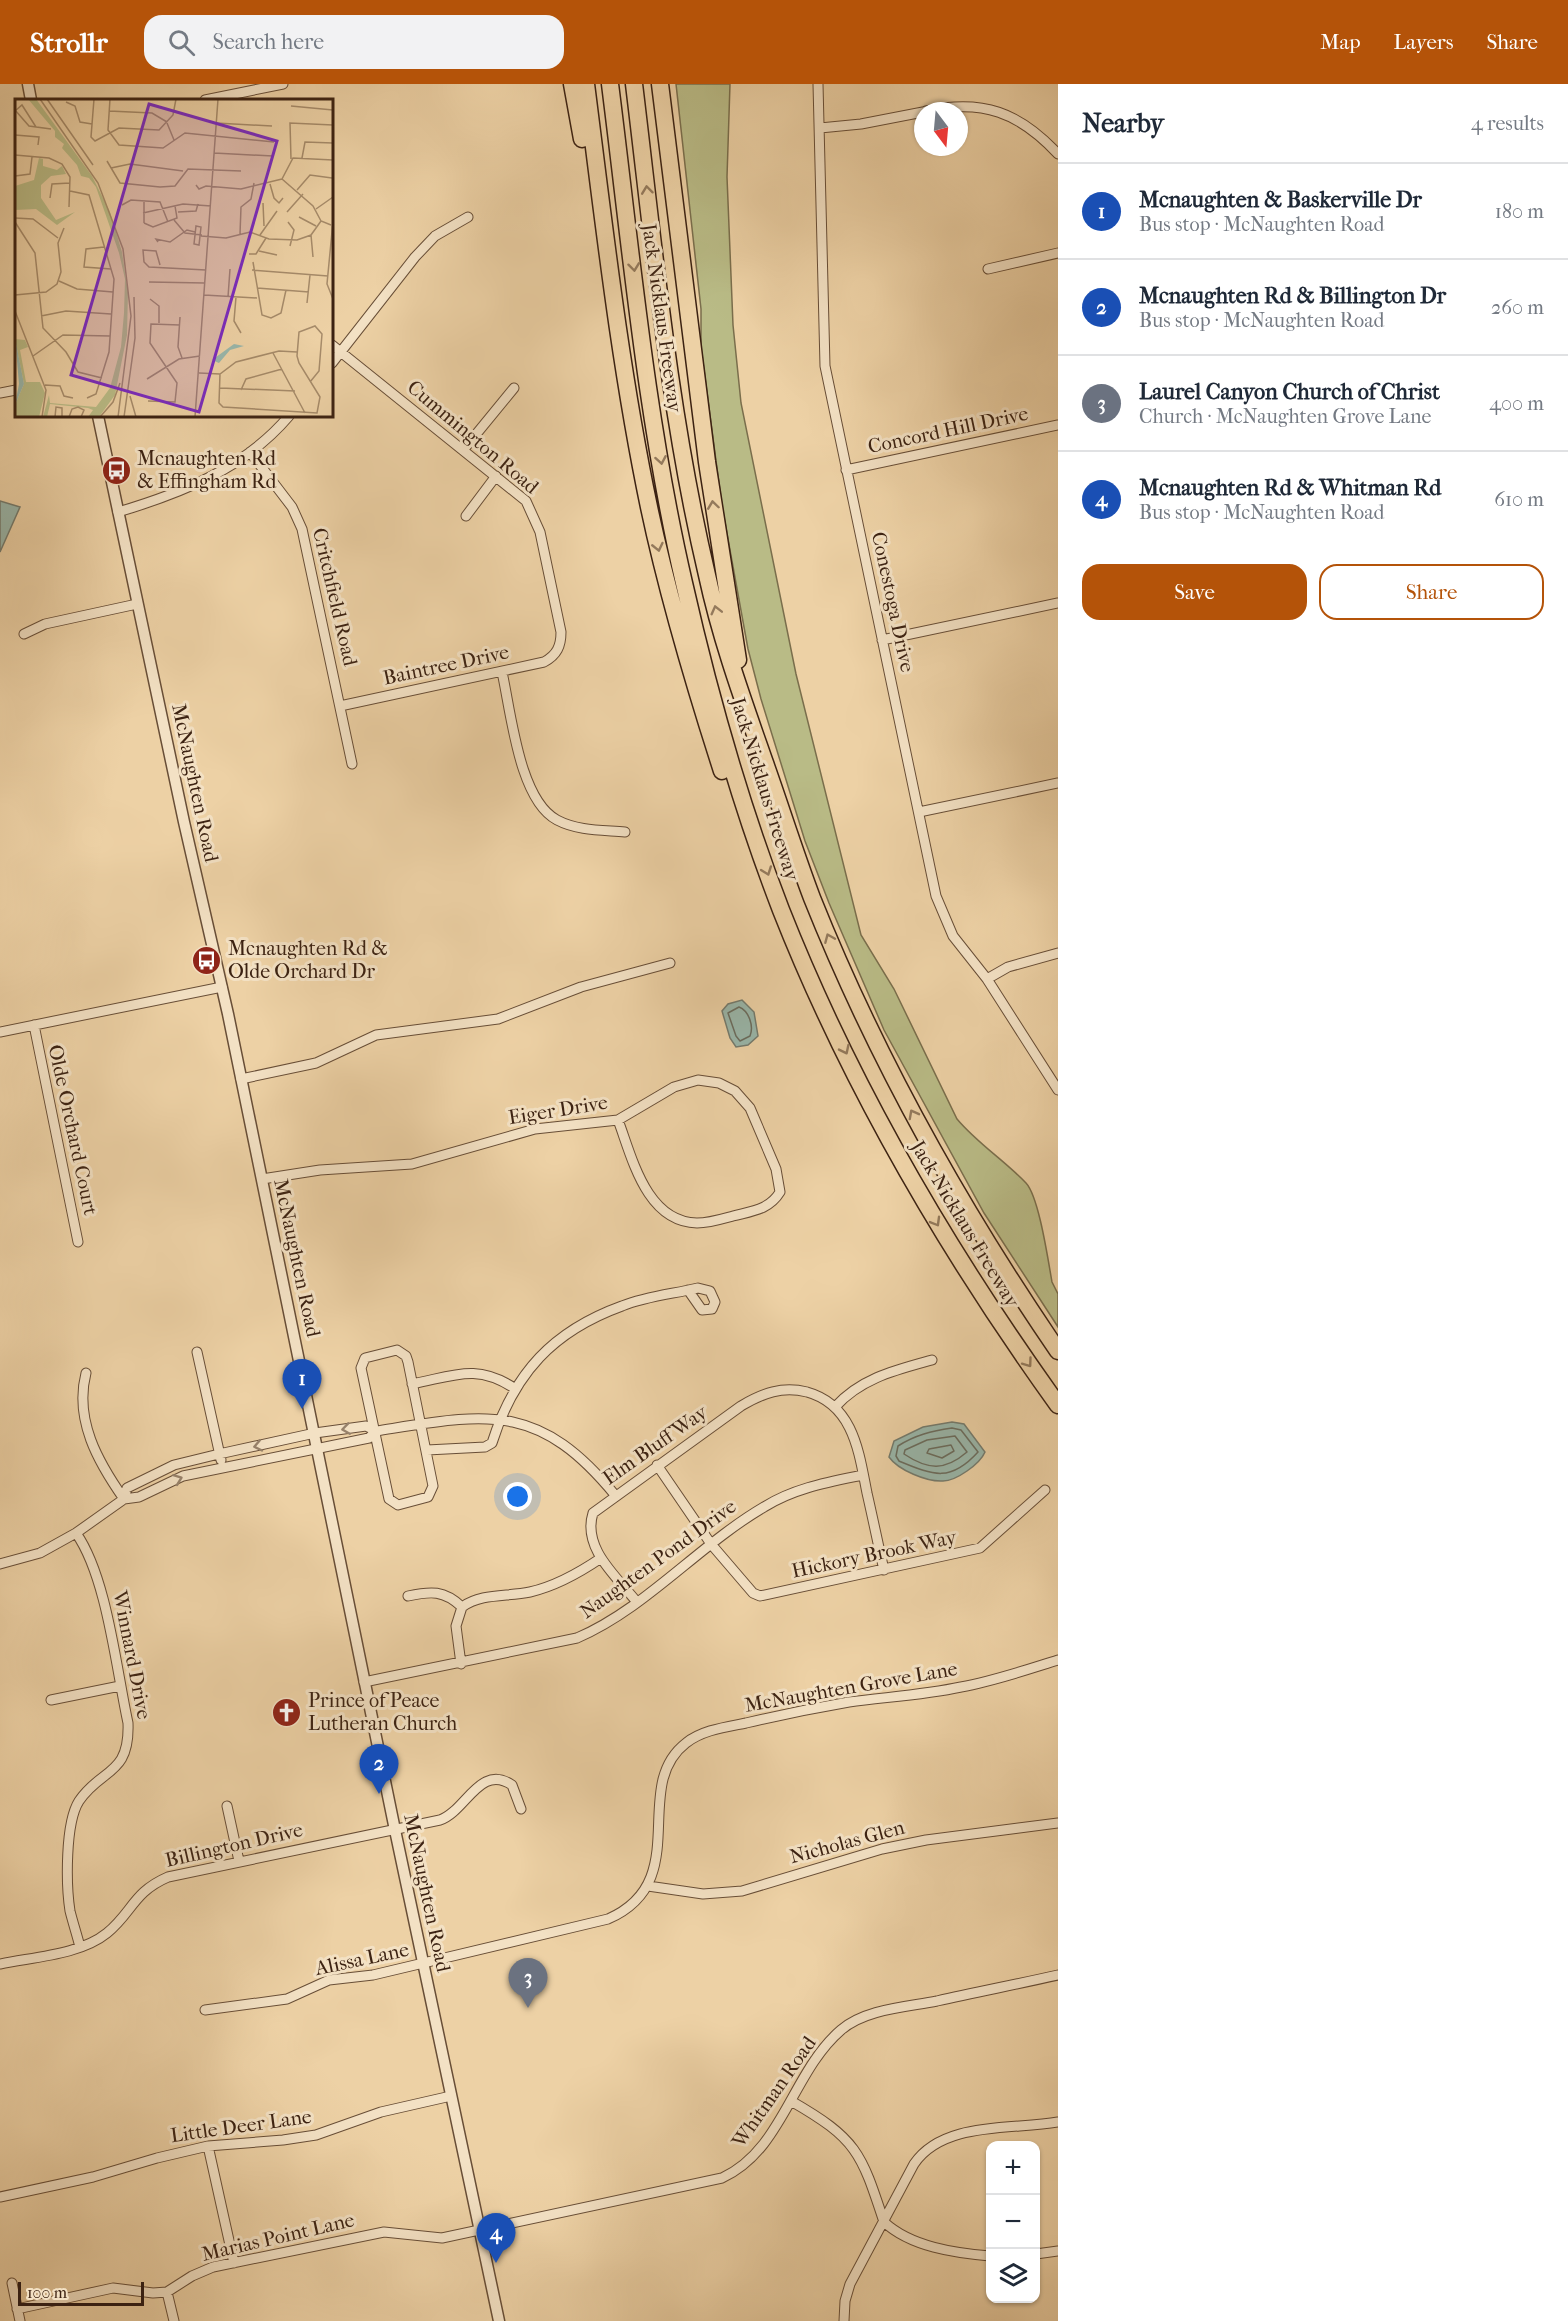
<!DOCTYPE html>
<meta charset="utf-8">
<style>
:root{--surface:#fff;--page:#f2f2f3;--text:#1f2937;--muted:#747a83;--line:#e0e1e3;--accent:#b45309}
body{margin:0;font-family:"IM FELL French Canon",serif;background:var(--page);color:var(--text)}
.controls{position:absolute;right:18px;bottom:18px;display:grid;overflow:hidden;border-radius:12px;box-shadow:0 2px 4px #0004}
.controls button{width:54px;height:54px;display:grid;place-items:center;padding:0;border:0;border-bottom:2px solid var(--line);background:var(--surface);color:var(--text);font:30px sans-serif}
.compass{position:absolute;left:914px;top:18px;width:54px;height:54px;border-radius:50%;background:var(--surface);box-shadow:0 2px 4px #0004;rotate:164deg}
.scale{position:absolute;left:18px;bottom:15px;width:126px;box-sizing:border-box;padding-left:6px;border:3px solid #3c2212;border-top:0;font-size:16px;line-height:21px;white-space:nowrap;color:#3c2212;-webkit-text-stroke:4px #f3e1c4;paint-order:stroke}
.you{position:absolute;left:518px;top:1413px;width:21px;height:21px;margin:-15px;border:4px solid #fff;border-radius:50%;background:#1a73e8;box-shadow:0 0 0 9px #1a73e833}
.badge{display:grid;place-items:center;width:39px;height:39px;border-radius:50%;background:var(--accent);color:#fff;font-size:20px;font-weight:700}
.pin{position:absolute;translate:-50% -50px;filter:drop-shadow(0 2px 3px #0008)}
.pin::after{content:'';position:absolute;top:32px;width:21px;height:18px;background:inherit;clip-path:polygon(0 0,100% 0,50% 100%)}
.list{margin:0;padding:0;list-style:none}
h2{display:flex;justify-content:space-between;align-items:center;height:78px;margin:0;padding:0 24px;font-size:26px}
h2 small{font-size:20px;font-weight:400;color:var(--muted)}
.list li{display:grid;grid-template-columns:39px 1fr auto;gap:18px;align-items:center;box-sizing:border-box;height:96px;padding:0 24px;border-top:2px solid var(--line)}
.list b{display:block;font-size:22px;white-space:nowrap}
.list p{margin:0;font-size:20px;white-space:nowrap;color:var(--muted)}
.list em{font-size:20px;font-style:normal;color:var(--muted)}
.actions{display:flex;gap:12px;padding:18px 24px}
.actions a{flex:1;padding:14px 0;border:2px solid var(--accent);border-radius:18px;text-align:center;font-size:21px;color:var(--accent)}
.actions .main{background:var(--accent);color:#fff}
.icon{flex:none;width:33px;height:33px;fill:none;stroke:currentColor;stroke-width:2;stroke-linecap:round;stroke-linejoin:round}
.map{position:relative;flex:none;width:1058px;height:2237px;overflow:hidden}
header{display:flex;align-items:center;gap:36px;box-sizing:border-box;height:84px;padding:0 30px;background:var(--accent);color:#fff}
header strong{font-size:28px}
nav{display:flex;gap:33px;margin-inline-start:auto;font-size:21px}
.search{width:420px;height:54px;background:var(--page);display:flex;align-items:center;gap:15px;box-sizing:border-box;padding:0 21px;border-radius:18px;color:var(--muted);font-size:22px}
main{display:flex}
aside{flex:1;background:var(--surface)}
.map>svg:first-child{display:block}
</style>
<header>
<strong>Strollr</strong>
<div class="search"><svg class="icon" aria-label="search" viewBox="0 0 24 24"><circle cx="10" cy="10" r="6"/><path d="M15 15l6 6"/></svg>Search here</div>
<nav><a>Map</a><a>Layers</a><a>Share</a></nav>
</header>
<main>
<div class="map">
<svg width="1058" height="2237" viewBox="0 0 1058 2237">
<rect width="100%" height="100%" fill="#edd1a5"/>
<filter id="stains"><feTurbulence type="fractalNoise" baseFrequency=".00333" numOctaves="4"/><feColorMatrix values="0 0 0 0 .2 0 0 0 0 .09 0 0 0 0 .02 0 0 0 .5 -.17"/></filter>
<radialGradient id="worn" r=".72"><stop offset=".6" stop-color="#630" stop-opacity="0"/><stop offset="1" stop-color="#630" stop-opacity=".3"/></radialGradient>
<path fill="#b9bb86" stroke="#7a6e4c" stroke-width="1.5" d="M676,0H730L727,93L733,241L741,319L796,590L861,851L894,905L957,1035C977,1059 1004,1076 1026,1099C1039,1113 1048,1176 1052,1198L1058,1210V1243L984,1129L884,946L829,819L805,757L761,615L748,565L722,422L701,263V225Z"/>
<path fill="#99b7ab" stroke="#747b6e" stroke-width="1.5" d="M0,417L20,423L0,468Z
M742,916L754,928L758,952L748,961L736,963L730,954L722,927L728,920Z
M952,1338L964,1340L985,1368C980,1380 956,1397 943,1397C927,1398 898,1386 889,1373L894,1357L923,1343Z"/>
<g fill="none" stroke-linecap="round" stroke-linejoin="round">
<path stroke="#6a6c5e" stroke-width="1.5" d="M739,923C749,927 754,942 750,952L740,957L736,952L728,929Z
M952,1344L961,1346L978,1368C950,1399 933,1391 899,1377L896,1372L898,1362C915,1351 932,1347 952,1344Z
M955,1352L967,1368C945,1387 928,1386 904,1370L905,1366L927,1356Z
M951,1361L954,1367L942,1374L927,1369L929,1365Z"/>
<defs>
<path id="minor" d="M818,0L825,282L936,812L953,852L987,895L1058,1006
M205,16L283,0
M926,27C983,15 1019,28 1058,70
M820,44L861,40L923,28
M988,185L1058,169
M332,261L526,417L540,448L561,548C561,562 557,571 544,578L340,622
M332,279L415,173L435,152L468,133
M0,309L16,306
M464,365L514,304
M250,368L292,423L302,445L352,680
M846,386L1058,341
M118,428C182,409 245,384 289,332
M466,432L496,392
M24,550L45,540L137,520
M882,556L1058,519
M502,588C511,628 519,716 557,736C578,747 602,746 625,748
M919,728L1058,699
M987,895L1008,883L1058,869
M34,941L78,1158
M0,948L222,903
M241,995L316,979L376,951L498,935L581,903L670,879
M262,1095L320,1086L412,1080L535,1045L618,1036L674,1003L698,996L719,999L735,1007L750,1024L776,1085L780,1108C769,1126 752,1127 733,1132C722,1135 709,1139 697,1139C646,1138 632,1073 618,1036
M397,1266L406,1272L408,1278L433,1402L428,1413L398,1421L389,1415L361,1284L365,1274Z
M197,1268L221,1376
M86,1289C74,1336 98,1378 124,1415
M412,1300C454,1292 476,1279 514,1304
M835,1323C861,1294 896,1286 932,1276
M427,1366L485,1363L492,1359C514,1289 553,1247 622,1222C647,1212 673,1210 698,1204L710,1207L715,1218L712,1225L702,1226L688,1206
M657,1381L711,1460L753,1509L760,1512L980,1464L1045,1406
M124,1415L127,1404L174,1381L219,1370L315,1349L366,1342L376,1347
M76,1449C107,1493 116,1584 128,1639C130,1692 101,1684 79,1717C65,1739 66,1801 70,1827C73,1839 77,1851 80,1863
M0,1480L40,1469L76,1449L124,1415L139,1413L183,1392L369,1354L376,1347C486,1330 537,1316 615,1411
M408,1512C431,1507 444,1506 462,1523
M636,1517C616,1492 582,1464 593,1429L741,1322C763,1309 782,1302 807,1308C854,1321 859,1369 867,1409C873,1435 878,1460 884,1486
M461,1580L456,1542L462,1523C482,1509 506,1513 530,1508C556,1502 579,1489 601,1474
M364,1598L577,1554C645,1525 699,1461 764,1423C794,1404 829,1398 863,1391
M51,1616L120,1602
M227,1722L239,1777
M648,1802L703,1810L742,1807L882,1765L926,1756L1058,1739
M0,1880C33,1873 80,1871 107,1849C132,1829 133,1808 168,1793L440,1736C466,1727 480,1679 512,1701L521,1725
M205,1926L287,1915L329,1896L373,1891L608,1835C695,1797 629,1703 686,1659C702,1646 726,1643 746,1639C780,1631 814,1624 849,1618C886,1613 924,1611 961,1603C994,1597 1026,1586 1058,1576
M791,2017C857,2055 861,2068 884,2138C911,2163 955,2169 990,2172
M208,2062L234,2179
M0,2113L93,2093L157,2074L208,2062L283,2056L316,2051L381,2028L451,2012
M1036,2170L1058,2167
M12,2199L20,2237
M167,2208L174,2237
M17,2225L113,2204L153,2209L167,2208L192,2192L213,2183L384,2148L442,2154L722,2094C783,2066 792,1988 841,1946C865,1925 907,1923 937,1917C977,1908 1018,1900 1058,1891
M844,2237L845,2217L850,2200L914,2080C943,2037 1012,2046 1058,2038"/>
<path id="tertiary" d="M28,0L31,16
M98,332L184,738L228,930L395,1746L499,2237"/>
<path id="motorway" d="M572,0L582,55
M586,0C604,141 620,284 649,423C668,513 694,600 722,687
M610,0C631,166 646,335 684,499C709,610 740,720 781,826C850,1001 948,1168 1058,1321
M634,0C654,164 669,330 707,491C721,556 743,616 765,679C781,724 795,769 812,814C876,974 960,1124 1058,1267
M660,0L707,378L738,576"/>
</defs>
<use href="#minor" stroke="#684e37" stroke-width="11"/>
<use href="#tertiary" stroke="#684e37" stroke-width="13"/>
<use href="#motorway" stroke="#3c2212" stroke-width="19"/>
<use href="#minor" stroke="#f3e1c4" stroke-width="9"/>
<use href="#tertiary" stroke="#f3e1c4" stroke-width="10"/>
<use href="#motorway" stroke="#edd1a5" stroke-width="16"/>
</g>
<defs><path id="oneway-chevron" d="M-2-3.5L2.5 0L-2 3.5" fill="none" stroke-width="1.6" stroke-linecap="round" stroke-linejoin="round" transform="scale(1.5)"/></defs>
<g stroke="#947a5c">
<use href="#oneway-chevron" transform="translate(647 106) rotate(-97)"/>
<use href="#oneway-chevron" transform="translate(634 183) rotate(83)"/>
<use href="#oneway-chevron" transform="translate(661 376) rotate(80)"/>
<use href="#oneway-chevron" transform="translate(713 421) rotate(-98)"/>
<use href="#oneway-chevron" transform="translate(658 463) rotate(77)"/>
<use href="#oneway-chevron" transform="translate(716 526) rotate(-104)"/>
<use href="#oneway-chevron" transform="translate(767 787) rotate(70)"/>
<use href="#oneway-chevron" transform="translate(829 854) rotate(-113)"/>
<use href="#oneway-chevron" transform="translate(845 966) rotate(64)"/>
<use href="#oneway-chevron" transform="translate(913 1030) rotate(-118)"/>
<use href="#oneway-chevron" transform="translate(936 1138) rotate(60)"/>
<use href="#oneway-chevron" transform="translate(1028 1279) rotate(54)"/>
</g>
<g stroke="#98826b">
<use href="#oneway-chevron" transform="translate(346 1345) rotate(172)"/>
<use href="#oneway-chevron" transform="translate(258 1362) rotate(168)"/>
<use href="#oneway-chevron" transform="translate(178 1395) rotate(-21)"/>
</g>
<defs>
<symbol id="bus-disc" viewBox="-11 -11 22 22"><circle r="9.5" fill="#8f2418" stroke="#f3e1c4"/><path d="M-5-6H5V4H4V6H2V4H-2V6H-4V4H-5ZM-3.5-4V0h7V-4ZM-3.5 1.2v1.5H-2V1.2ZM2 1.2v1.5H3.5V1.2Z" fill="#fff"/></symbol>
<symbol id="church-disc" viewBox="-11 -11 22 22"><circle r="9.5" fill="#8f2418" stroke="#f3e1c4"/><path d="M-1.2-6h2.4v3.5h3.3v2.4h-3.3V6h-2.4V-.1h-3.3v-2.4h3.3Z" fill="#fff"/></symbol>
</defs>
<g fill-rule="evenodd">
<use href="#bus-disc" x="100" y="370" width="33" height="33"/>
<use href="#bus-disc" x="190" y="860" width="33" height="33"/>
<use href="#church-disc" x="270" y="1612" width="33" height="33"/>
</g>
<g text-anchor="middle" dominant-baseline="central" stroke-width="6" stroke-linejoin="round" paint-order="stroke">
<g font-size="20" fill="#3c2212" stroke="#f3e1c4">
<text transform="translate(662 234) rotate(82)">Jack Nicklaus Freeway</text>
<text transform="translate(948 346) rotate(-12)">Concord Hill Drive</text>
<text transform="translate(473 353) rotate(40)">Cummington Road</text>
<text transform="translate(335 513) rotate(77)">Critchfield Road</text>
<text transform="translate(893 518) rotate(78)">Conestoga Drive</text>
<text transform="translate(446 581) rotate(-12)">Baintree Drive</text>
<text transform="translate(195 699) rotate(78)">McNaughten Road</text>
<text transform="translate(765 705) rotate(73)">Jack Nicklaus Freeway</text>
<text transform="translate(558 1026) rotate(-9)">Eiger Drive</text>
<text transform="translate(73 1046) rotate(78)">Olde Orchard Court</text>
<text transform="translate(965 1140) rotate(59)">Jack Nicklaus Freeway</text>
<text transform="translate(297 1174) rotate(78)">McNaughten Road</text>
<text transform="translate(655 1361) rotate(-35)">Elm Bluff Way</text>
<text transform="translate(874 1470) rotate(-12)">Hickory Brook Way</text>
<text transform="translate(658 1475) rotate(-36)">Naughten Pond Drive</text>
<text transform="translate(132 1571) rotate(79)">Winnard Drive</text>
<text transform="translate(851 1603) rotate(-10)">McNaughten Grove Lane</text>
<text transform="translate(847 1758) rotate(-15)">Nicholas Glen</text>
<text transform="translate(234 1761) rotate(-13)">Billington Drive</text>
<text transform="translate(427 1809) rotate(78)">McNaughten Road</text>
<text transform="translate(362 1875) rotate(-12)">Alissa Lane</text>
<text transform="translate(774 2008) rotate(-55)">Whitman Road</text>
<text transform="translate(241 2042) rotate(-8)">Little Deer Lane</text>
<text transform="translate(278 2153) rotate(-13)">Marias Point Lane</text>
</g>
<g font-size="20" fill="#3c2212" stroke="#f3e1c4" text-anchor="start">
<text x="137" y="374">Mcnaughten Rd<tspan x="137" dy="23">&amp; Effingham Rd</tspan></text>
<text x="228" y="864">Mcnaughten Rd &amp;<tspan x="228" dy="23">Olde Orchard Dr</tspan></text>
<text x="308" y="1616">Prince of Peace<tspan x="308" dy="23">Lutheran Church</tspan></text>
</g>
</g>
<g transform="translate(15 15)">
<rect width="318" height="318" fill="#edd1a5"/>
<path d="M13,0H21L77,77L95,113L107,153L113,193L112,236L100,296L84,318H73L78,311L73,309L35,305L32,318H28L34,296L35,304L81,308L95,289L106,248L109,214L110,180L104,154L81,88L74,79L66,77L62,66L47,49L49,45L40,38V32ZM24,59L28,60V67L42,71L47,67L51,75L36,77L26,86V99L41,121L60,113L42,126L21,110L0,111V87L19,81ZM0,240L10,241L13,248L5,251L11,283H25L30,294L24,318H0V306L9,285Z" fill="#b9bb86"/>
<path d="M0,239L9,285L0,306L4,285ZM219,245L229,247L215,251L204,264L197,261Z" fill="#99b7ab"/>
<path fill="none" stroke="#a68b6a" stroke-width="1.5" d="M25,0L83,84L108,150L116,217L103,318M32,0L78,66M79,0L76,38L80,42L104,29L144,31L158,16L161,0M95,0L93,31L104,46L148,49L170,34L259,43M51,3L60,7L65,23L77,25M276,7L318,11M0,11L14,27L36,30M0,12L7,6L21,28M94,12L137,14L152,23M152,24L159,41M201,24L257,27M0,36L24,38L23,46M199,54L258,57M0,56L34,59L47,65L55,78L54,108M287,59L290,43L318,44M276,60L275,24L318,26M92,62L105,84L145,88L160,87L173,70L226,72M96,69L115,65L168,72M0,77L15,75L17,58M267,80L298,107L306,122L316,126M267,80L278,59L318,61M255,85L259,99L264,104L268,99M181,86L184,90L191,87L226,90L267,80M282,91L295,76L317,79M55,92L74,96L99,180L94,253L81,295L72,299M35,99L37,85L55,84M129,102V124M248,104L249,127M107,106L116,101L145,103L153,123M301,110L318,98M163,113L181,112L183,105M272,113L288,95M128,114L168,105L196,107M284,118L301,127M0,119L18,120L43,139M159,121L170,134L187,136M318,122L312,185L318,200M0,123L20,154L28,229L51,253L63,273L87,279M273,123L279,131L275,147M129,124L138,128L162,119L160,107M181,127L186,128L184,146L179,145ZM225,135L226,108L236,100L239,84M245,136L262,112M296,136L298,158M186,137L211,139L235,133L254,140L282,141L296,136L306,122M143,143L141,140L155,143L172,131L180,133M89,148L71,150L69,168L96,170M244,152L262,156M234,155H241L251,139M238,163L247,216L256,219L266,214L271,191M145,166L141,152L128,151L129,163L134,168L191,171M237,171L313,177M44,182L62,190L98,193M134,183L190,184M242,189L294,193M0,196L31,193L42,185L46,173L43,144L49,129M189,196L242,199M213,198L215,170M221,198L219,222L226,234M135,200L144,207V224M292,204L295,176M0,212L31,291L27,318M26,217L51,212L96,215M165,218L163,248L167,259M258,254L290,314M18,257L48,236L95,237M184,274L205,275L221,263L264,252L282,253M205,275L204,304L208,308L302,314L305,298L284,264L282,257L284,233L300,227L307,235L304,272L295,283M132,280L164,260L185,257M30,286L45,287L49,297L58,299M205,289L280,292M226,291L231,280L267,270M115,297L121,318M133,302L160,303L162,284L135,244L136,225L165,226M40,318L41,308L47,309V318M54,318L57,310L63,308L69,311L66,318M85,318L98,303L105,284M109,318L120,239L119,198M180,318L203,0"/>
<path fill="#7b2cbf" fill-opacity="0.15" stroke="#7b2cbf" stroke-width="3" d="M134,5L262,42L184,313L56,276Z"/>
<rect width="318" height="318" fill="none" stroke="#3c2212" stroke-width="3"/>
</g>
<rect width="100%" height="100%" filter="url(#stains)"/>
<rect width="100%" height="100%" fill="url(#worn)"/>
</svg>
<div class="controls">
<button>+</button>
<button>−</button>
<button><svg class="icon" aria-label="layers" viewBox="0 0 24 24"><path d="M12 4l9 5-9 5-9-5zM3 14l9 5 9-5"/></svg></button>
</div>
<svg class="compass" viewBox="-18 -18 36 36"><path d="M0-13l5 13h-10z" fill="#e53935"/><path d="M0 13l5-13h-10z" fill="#747a83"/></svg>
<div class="scale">100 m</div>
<div class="you"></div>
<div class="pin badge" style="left:302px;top:1325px;background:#1a4fb4">1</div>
<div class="pin badge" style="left:379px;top:1710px;background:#1a4fb4">2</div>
<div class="pin badge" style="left:528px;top:1924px;background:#6b7280">3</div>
<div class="pin badge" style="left:496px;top:2179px;background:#1a4fb4">4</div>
</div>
<aside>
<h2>Nearby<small>4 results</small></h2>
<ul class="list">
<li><span class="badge" style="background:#1a4fb4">1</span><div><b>Mcnaughten &amp; Baskerville Dr</b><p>Bus stop · McNaughten Road</p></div><em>180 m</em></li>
<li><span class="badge" style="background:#1a4fb4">2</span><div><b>Mcnaughten Rd &amp; Billington Dr</b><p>Bus stop · McNaughten Road</p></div><em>260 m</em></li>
<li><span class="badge" style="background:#6b7280">3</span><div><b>Laurel Canyon Church of Christ</b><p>Church · McNaughten Grove Lane</p></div><em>400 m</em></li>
<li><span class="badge" style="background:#1a4fb4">4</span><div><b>Mcnaughten Rd &amp; Whitman Rd</b><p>Bus stop · McNaughten Road</p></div><em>610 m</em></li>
</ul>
<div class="actions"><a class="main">Save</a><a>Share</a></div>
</aside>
</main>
